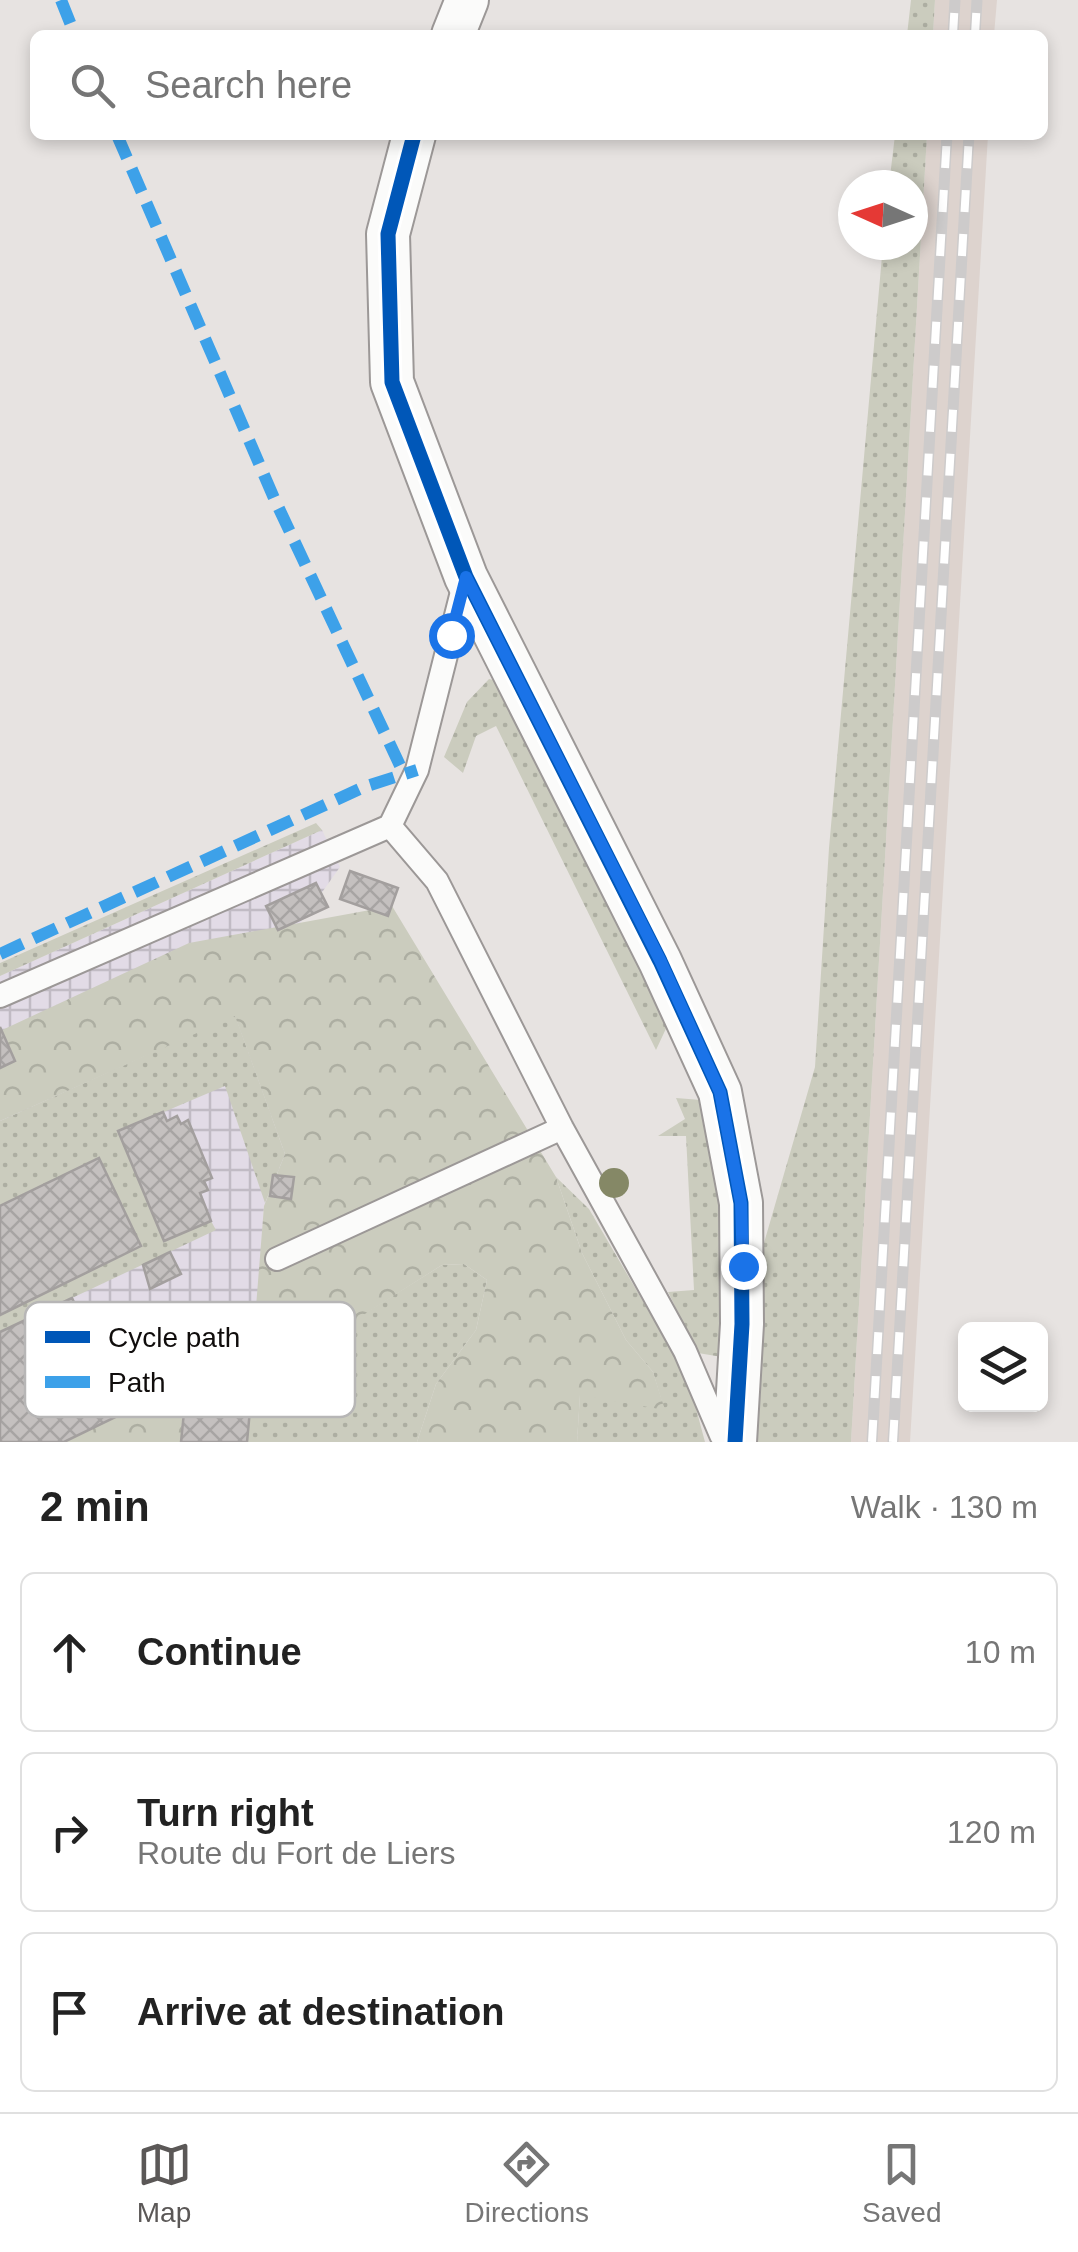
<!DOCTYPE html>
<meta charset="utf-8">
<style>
:root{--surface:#fff;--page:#f6f6f6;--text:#222;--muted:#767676;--line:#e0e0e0;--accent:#5b5857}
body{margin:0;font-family:Arial,sans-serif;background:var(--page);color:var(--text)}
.controls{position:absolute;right:30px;bottom:30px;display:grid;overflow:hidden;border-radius:15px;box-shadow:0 5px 15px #0003}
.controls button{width:90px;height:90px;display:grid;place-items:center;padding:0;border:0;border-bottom:2px solid var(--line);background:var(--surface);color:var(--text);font:50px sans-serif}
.compass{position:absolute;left:838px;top:170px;width:90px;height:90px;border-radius:50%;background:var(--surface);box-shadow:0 5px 15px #0003;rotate:273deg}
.stop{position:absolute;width:30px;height:30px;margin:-22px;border:8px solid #1a73e8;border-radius:50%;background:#fff}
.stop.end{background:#1a73e8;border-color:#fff;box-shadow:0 2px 10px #0008}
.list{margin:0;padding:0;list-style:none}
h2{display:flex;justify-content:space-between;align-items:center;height:130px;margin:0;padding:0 40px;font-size:42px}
h2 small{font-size:32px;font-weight:400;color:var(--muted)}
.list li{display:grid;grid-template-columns:65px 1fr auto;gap:30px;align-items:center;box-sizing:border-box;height:160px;margin:0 20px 20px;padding:0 20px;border:2px solid var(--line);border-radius:15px}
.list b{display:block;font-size:38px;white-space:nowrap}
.list p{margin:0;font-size:32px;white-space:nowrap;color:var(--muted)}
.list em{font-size:32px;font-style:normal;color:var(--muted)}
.icon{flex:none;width:55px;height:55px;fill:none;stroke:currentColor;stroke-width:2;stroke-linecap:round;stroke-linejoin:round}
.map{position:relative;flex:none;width:1078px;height:1442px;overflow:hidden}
.search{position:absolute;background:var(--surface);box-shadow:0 5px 15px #0003;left:30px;right:30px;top:30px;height:110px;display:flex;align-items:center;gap:25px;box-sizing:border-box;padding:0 35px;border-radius:15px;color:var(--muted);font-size:38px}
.sheet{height:670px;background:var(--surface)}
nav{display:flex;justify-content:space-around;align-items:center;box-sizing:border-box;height:140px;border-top:2px solid var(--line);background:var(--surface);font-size:28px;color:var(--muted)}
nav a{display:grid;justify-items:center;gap:5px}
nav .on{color:var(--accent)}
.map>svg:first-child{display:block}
</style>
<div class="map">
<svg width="1078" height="1442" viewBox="0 0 1078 1442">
<defs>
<pattern id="industrial-grid" width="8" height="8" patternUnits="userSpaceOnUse" patternTransform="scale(2.5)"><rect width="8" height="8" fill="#e2dbe6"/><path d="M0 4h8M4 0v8" fill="none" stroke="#c1bbc4"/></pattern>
<pattern id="grass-dots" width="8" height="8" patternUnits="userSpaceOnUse" patternTransform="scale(2.5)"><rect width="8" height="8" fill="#cbccbe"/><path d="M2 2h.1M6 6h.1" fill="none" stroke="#adaea2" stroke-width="1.8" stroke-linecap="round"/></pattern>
<pattern id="forest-crowns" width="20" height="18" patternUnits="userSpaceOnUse" patternTransform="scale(2.5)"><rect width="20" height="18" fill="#cbccbe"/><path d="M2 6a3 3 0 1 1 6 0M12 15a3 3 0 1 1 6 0" fill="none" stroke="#adaea2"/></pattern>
<pattern id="building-cross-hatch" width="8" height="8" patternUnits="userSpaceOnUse" patternTransform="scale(2.5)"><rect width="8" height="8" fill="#c4c0bf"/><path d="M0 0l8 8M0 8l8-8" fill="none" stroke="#a7a4a3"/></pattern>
</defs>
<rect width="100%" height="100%" fill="#e7e3e1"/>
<path fill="#ddd3ce" d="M935,0H997L994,35H933Z
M927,135H988L910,1442H851Z"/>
<path fill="url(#industrial-grid)" d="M322,830L340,867L235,1015L285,1154L264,1206L252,1388L181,1442L184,1377L64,1442H0V976Z"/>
<path fill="url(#grass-dots)" d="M911,0H935L933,35H907Z
M895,135H927L851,1442H750L759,1260L815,1067L829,848L883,245H913V185H889Z
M489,679L499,681L670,1020L656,1050L496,726L476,736L463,773L444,757L467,702Z
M316,823L322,830L0,976V963Z
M235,1015L285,1154L265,1203L225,1086L119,1131L164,1240L211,1221L216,1230L0,1332V1121Z
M676,1098L701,1100L725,1202L722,1357L698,1353L668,1292L694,1290L686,1136H658L685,1119Z
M556,1177L589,1209L668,1344L690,1386L705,1442H577L580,1394L664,1409L653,1372L626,1340L582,1253Z
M464,1264L487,1280L476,1330L436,1384L417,1442H247L254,1332L305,1323L335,1332L442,1265Z"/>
<path fill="url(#forest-crowns)" d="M392,906L556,1177L582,1253L626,1340L653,1372L665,1410L580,1395L577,1442H417L436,1384L476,1330L487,1280L464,1264L442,1265L335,1333L305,1323L254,1332L264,1206L285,1154L235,1016L0,1121V1031L189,943Z
M184,1377L181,1442H64L125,1412L123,1406Z"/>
<path fill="url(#building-cross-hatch)" stroke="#a39f9e" stroke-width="2.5" d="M350,871L398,888L388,916L340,899Z
M316,883L328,907L278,930L266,906Z
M0,1027L15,1061L0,1068Z
M163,1112L167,1121L177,1116L181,1124L188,1120L212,1178L204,1181L208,1190L200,1193L211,1221L164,1241L118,1131Z
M99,1158L141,1246L0,1315V1206Z
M273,1175L294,1177L291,1199L270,1196Z
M170,1252L181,1274L150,1289L143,1265Z
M72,1298L126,1412L64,1442H0V1332Z
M187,1382L252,1388L247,1442H181Z"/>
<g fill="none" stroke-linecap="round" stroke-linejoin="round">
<defs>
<path id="service" d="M465,580L417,770L390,826L437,881L562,1128L685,1351L721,1435L735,1440
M0,996L390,826
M277,1259L562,1128"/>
<path id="minor" d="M453,35L467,0
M414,135L388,234L392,382L466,577L660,961L720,1092L741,1203L742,1324L735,1442"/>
</defs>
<use href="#service" stroke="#9c9897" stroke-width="26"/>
<use href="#minor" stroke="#9c9897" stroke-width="46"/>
<use href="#service" stroke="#fbfbfa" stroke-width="22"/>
<use href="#minor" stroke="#fbfbfa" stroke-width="42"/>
<defs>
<path id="rail" d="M953,35L955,0
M975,35L977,0
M872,1442L947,135
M893,1442L969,135"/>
</defs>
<use href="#rail" stroke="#cdcbcb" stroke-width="11"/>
<use href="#rail" stroke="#fff" stroke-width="8" stroke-dasharray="22" stroke-linecap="butt"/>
<path stroke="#3da1e9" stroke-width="12" stroke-dasharray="25 12" stroke-linecap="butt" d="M61,0L75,35
M117,135L274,498L404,774
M0,954L364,787L417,770"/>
<defs>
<path id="cycleway" d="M414,135L388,234L392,382L466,577L660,961L720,1092L741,1203L742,1324L735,1442"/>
</defs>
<use href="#cycleway" stroke="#fff" stroke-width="21"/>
<use href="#cycleway" stroke="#0057b8" stroke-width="15"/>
</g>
<circle fill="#858866" cx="614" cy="1183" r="15"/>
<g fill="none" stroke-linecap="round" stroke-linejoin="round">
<path stroke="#1a73e8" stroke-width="12" d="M451,635L466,577L660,960L720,1092L741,1203L743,1266"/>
</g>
<rect x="25" y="1302" width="330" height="115" rx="15" fill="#fff" stroke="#b7b6b6" stroke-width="2.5"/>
<rect x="45" y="1331" width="45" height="12" fill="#0057b8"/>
<rect x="45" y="1376" width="45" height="12" fill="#3da1e9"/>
<g font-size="28" fill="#100d0c">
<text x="108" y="1347">Cycle path</text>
<text x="108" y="1392">Path</text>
</g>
</svg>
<div class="controls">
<button><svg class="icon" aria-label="layers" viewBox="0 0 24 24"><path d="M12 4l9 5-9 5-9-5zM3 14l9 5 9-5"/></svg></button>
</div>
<svg class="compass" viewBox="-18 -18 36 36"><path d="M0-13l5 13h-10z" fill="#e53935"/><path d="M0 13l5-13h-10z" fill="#767676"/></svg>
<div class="stop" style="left:451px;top:635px"></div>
<div class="stop end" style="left:743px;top:1266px"></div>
<div class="search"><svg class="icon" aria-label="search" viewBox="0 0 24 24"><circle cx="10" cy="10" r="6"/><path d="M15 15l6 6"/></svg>Search here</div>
</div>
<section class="sheet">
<h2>2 min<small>Walk · 130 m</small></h2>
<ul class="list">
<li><svg class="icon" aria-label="ahead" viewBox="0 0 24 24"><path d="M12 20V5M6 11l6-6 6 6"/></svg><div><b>Continue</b></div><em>10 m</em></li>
<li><svg class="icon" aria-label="right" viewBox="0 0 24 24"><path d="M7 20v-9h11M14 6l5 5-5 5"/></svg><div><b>Turn right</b><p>Route du Fort de Liers</p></div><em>120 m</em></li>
<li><svg class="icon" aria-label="arrive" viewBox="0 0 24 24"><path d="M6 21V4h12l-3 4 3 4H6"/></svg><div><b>Arrive at destination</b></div></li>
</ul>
</section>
<nav>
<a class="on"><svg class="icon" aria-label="map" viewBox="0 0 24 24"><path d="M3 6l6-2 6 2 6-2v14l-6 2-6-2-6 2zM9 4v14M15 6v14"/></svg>Map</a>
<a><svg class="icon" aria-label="directions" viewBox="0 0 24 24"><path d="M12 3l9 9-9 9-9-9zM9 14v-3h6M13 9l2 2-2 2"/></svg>Directions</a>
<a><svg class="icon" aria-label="saved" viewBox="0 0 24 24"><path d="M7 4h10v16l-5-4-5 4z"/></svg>Saved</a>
</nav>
